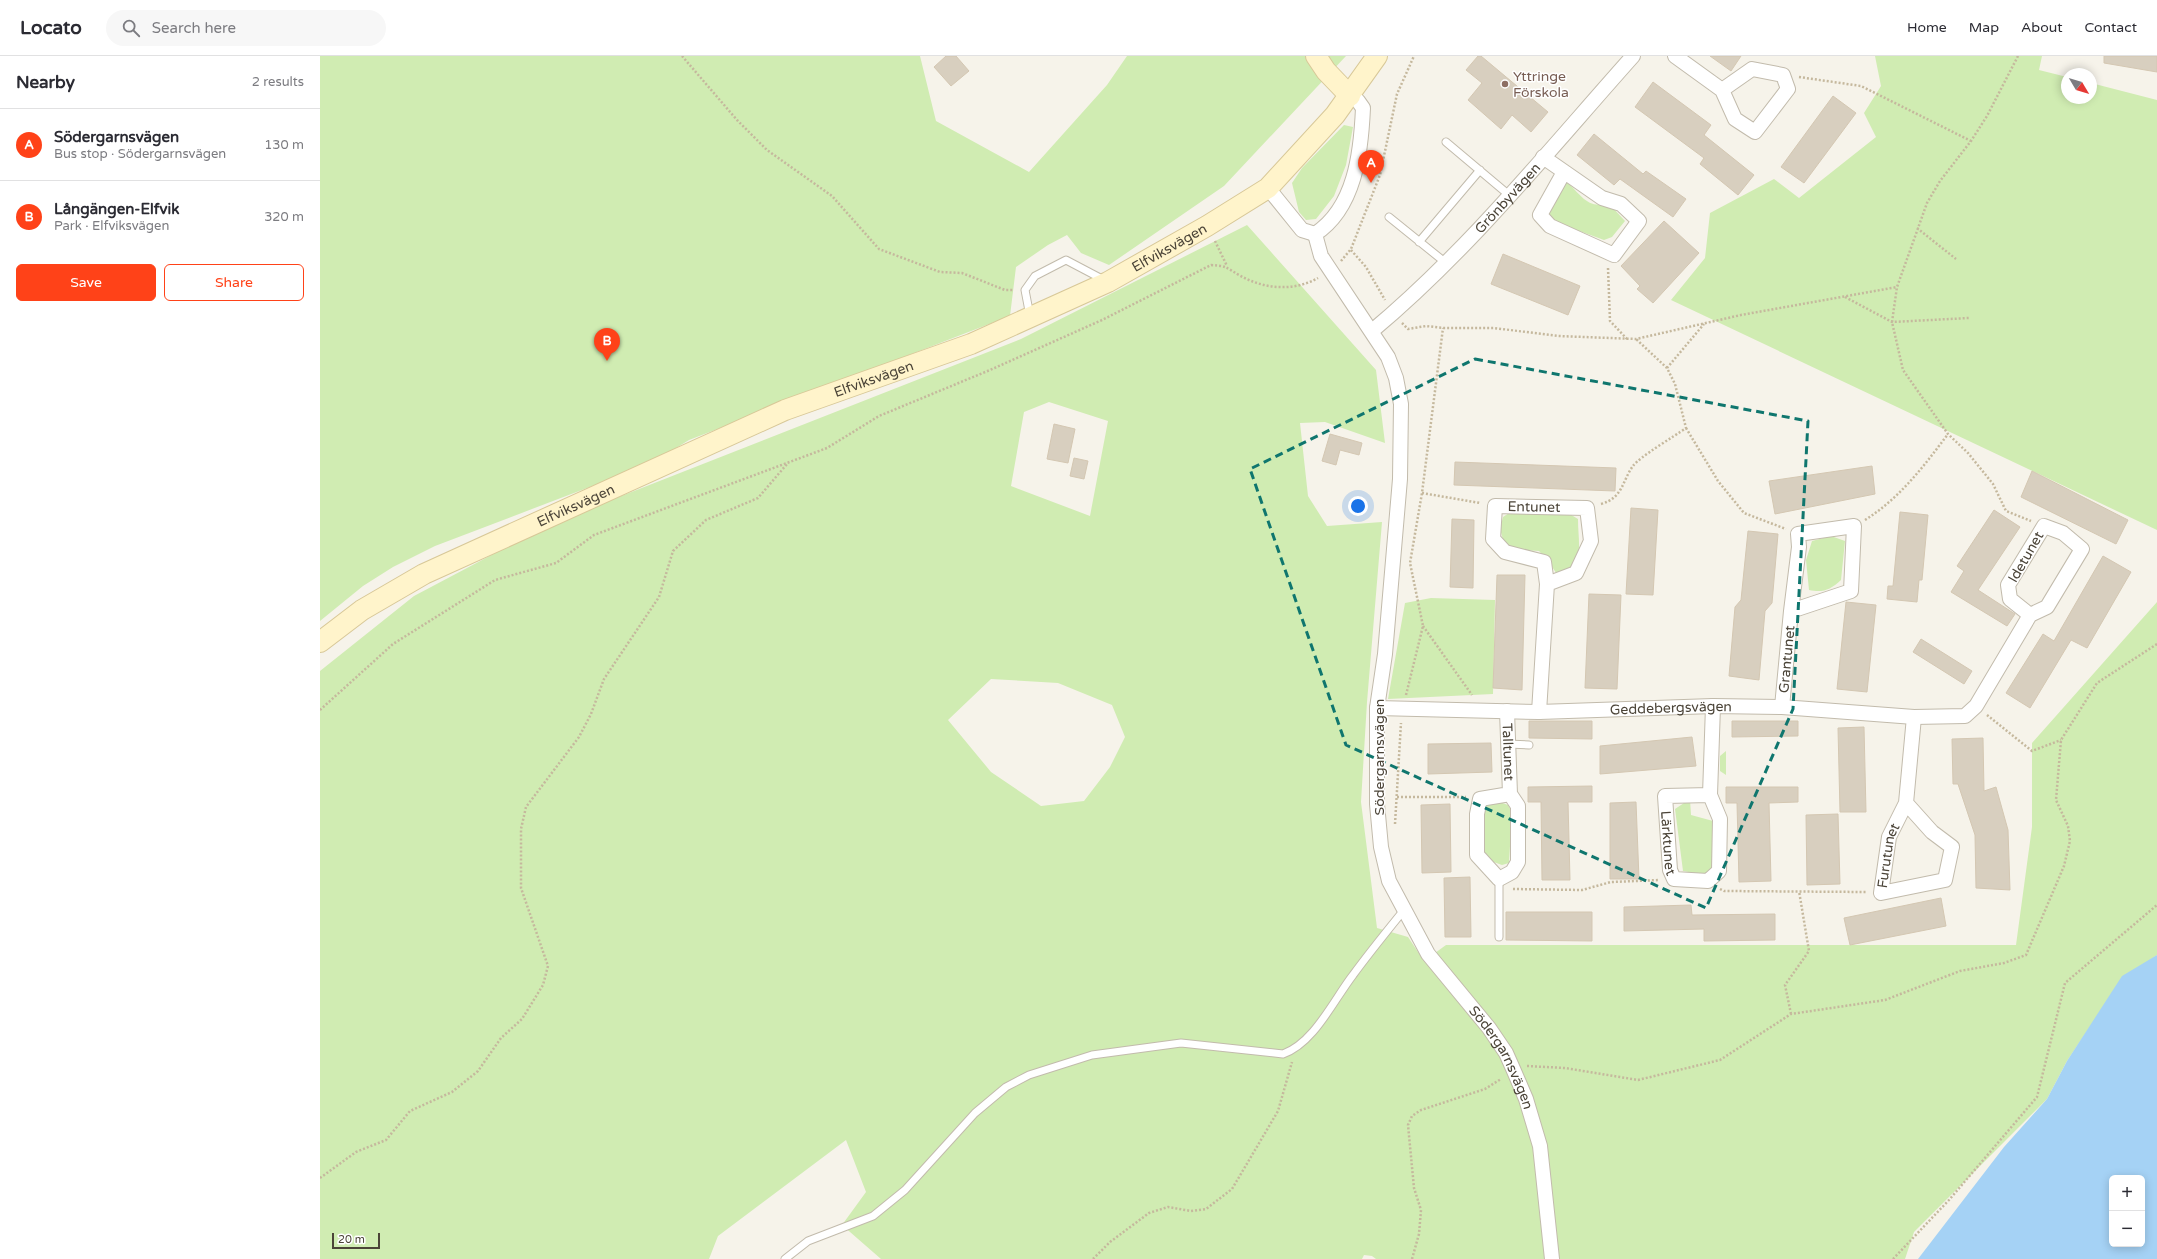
<!DOCTYPE html>
<meta charset="utf-8">
<style>
:root{--surface:#fff;--page:#f7f7f7;--text:#2b2b33;--muted:#7c7c81;--line:#e1e1e2;--accent:#ff4218}
body{margin:0;font-family:"Varela Round",sans-serif;background:var(--page);color:var(--text)}
.controls{position:absolute;right:12px;bottom:12px;display:grid;overflow:hidden;border-radius:6px;box-shadow:0 2px 10px #0003}
.controls button{width:36px;height:36px;display:grid;place-items:center;padding:0;border:0;border-bottom:1px solid var(--line);background:var(--surface);color:var(--text);font:20px sans-serif}
.compass{position:absolute;left:1741px;top:12px;width:36px;height:36px;border-radius:50%;background:var(--surface);box-shadow:0 2px 10px #0003;rotate:128deg}
.scale{position:absolute;left:12px;bottom:10px;width:48px;box-sizing:border-box;padding-left:4px;border:2px solid #4b4438;border-top:0;font-size:11px;line-height:14px;white-space:nowrap;color:#4b4438;-webkit-text-stroke:3px #fff;paint-order:stroke}
.you{position:absolute;left:1038px;top:450px;width:14px;height:14px;margin:-10px;border:3px solid #fff;border-radius:50%;background:#1a73e8;box-shadow:0 0 0 6px #1a73e833}
.badge{display:grid;place-items:center;width:26px;height:26px;border-radius:50%;background:var(--accent);color:#fff;font-size:13px;font-weight:700}
.pin{position:absolute;translate:-50% -33px;filter:drop-shadow(0 1px 2px #0008)}
.pin::after{content:'';position:absolute;top:21px;width:14px;height:12px;background:inherit;clip-path:polygon(0 0,100% 0,50% 100%)}
.list{margin:0;padding:0;list-style:none}
h2{display:flex;justify-content:space-between;align-items:center;height:52px;margin:0;padding:0 16px;font-size:17px}
h2 small{font-size:13px;font-weight:400;color:var(--muted)}
.list li{display:grid;grid-template-columns:26px 1fr auto;gap:12px;align-items:center;box-sizing:border-box;height:72px;padding:0 16px;border-top:1px solid var(--line)}
.list b{display:block;font-size:15px;white-space:nowrap}
.list p{margin:0;font-size:13px;white-space:nowrap;color:var(--muted)}
.list em{font-size:13px;font-style:normal;color:var(--muted)}
.actions{display:flex;gap:8px;padding:12px 16px}
.actions a{flex:1;padding:9px 0;border:1px solid var(--accent);border-radius:6px;text-align:center;font-size:14px;color:var(--accent)}
.actions .main{background:var(--accent);color:#fff}
.icon{flex:none;width:22px;height:22px;fill:none;stroke:currentColor;stroke-width:2;stroke-linecap:round;stroke-linejoin:round}
.map{position:relative;flex:none;width:1837px;height:1203px;overflow:hidden}
header{display:flex;align-items:center;gap:24px;box-sizing:border-box;height:56px;padding:0 20px;background:var(--surface);border-bottom:1px solid var(--line)}
header strong{font-size:19px}
nav{display:flex;gap:22px;margin-inline-start:auto;font-size:14px}
.search{width:280px;height:36px;background:var(--page);display:flex;align-items:center;gap:10px;box-sizing:border-box;padding:0 14px;border-radius:22px;color:var(--muted);font-size:15px}
main{display:flex}
aside{flex:1;background:var(--surface)}
.map>svg:first-child{display:block}
</style>
<header>
<strong>Locato</strong>
<div class="search"><svg class="icon" aria-label="search" viewBox="0 0 24 24"><circle cx="10" cy="10" r="6"/><path d="M15 15l6 6"/></svg>Search here</div>
<nav><a>Home</a><a>Map</a><a>About</a><a>Contact</a></nav>
</header>
<main>
<aside>
<h2>Nearby<small>2 results</small></h2>
<ul class="list">
<li><span class="badge">A</span><div><b>Södergarnsvägen</b><p>Bus stop · Södergarnsvägen</p></div><em>130 m</em></li>
<li><span class="badge">B</span><div><b>Långängen-Elfvik</b><p>Park · Elfviksvägen</p></div><em>320 m</em></li>
</ul>
<div class="actions"><a class="main">Save</a><a>Share</a></div>
</aside>
<div class="map">
<svg width="1837" height="1203" viewBox="0 0 1837 1203">
<rect width="100%" height="100%" fill="#f6f3ea"/>
<path fill="#d0ecb2" fill-rule="evenodd" d="M0,0H600L616,65L709,116L787,29L807,0H1026L904,130L789,209L761,197L747,179L728,189L696,211L690,260L369,384L330,408L115,490L73,511L43,530L0,565Z
M1555,0H1722L1719,14L1747,21V42H1771V27L1837,44V474L1351,244L1385,202L1390,157L1454,123L1479,142L1556,81L1544,57L1561,30Z
M1024,69L1033,71L1026,109L1014,140L996,163L986,164L979,156L972,127L982,112Z
M1247,126C1260,138 1267,152 1285,148L1293,152L1305,165L1292,181L1284,184L1232,165L1226,158L1243,127Z
M927,169L1056,314L1065,387L1005,366L980,367L988,440L1007,470L1062,466L1047,646L1041,746L1057,872L1088,881L1104,905L1126,889H1696L1712,771V687L1837,546V899L1822,910L1773,966L1747,1005L1727,1043L1594,1176L1585,1203H1056L1052,1200L1044,1199L1042,1203H561L522,1169L546,1136L526,1084L398,1180L389,1203H0V615L94,540L230,468L701,283ZM729,346L788,365L770,460L691,430L704,356ZM671,623L738,627L792,649L805,681L790,711L764,745L721,750L671,716L628,664Z
M1189,457H1248L1258,463C1258,489 1266,509 1238,520L1229,506L1219,495L1192,493L1184,487L1180,473L1183,461Z
M1511,480L1525,485L1521,524C1510,534 1503,537 1489,534L1486,504L1492,485Z
M1111,542L1175,544L1173,638L1068,643L1085,547Z
M1406,695V719L1400,715V700Z
M1370,743L1371,759L1393,765V818L1385,819L1363,815L1355,753Z
M1177,745L1188,749L1192,756L1189,807L1182,809L1168,804L1161,794L1162,755L1166,749Z"/>
<path fill="#a5d2f5" fill-rule="evenodd" d="M1837,899V1203H1598L1684,1091L1727,1043L1747,1005L1802,920ZM1792,1122H1822V1188H1792Z"/>
<path fill="#d8cfbf" stroke="#d4c7b2" d="M626,0H636L649,15L631,30L614,11Z
M1158,0H1161L1228,56L1211,76L1192,59L1181,73L1148,44L1162,27L1146,14Z
M1390,0H1421L1411,15Z
M1784,0H1837V16L1784,7Z
M1333,26L1391,69L1384,79L1434,119L1418,139L1380,108L1384,102L1315,51Z
M1513,40L1536,57L1484,127L1461,111Z
M1274,78L1323,118L1326,115L1366,143L1353,161L1300,123L1294,129L1257,99Z
M1344,165L1379,197L1333,247L1317,233L1320,230L1301,210Z
M1183,198L1260,230L1248,259L1171,228Z
M734,368L755,373L748,407L727,403Z
M1010,378L1042,387L1039,399L1020,394L1016,409L1002,405Z
M754,402L768,405L764,423L750,420Z
M1135,406L1296,412L1295,435L1134,429Z
M1552,410L1555,438L1455,458L1449,425Z
M1712,415L1808,464L1796,488L1701,441Z
M1311,452L1338,454L1333,539L1306,538Z
M1674,454L1700,471L1658,534L1695,558L1687,570L1631,536L1644,515L1637,510Z
M1580,456L1608,459L1602,524H1599L1597,546L1567,543L1568,530H1573Z
M1132,463L1154,464L1153,532L1130,531Z
M1428,475L1458,478L1452,547L1445,555L1439,624L1409,620L1415,551L1421,544Z
M1783,500L1811,516L1767,592L1751,584L1710,652L1686,637L1723,578L1734,585Z
M1177,519H1205L1202,634L1173,632Z
M1269,538L1301,539L1297,633L1265,632Z
M1526,546L1556,549L1547,636L1517,633Z
M1601,583L1652,615L1644,628L1593,596Z
M1209,665H1272V683L1209,682Z
M1412,665H1478V680L1412,681Z
M1544,671L1546,756H1520L1518,672Z
M1372,681L1376,710L1280,718V690Z
M1663,682L1664,735L1676,731L1688,774L1690,834L1656,832L1655,779L1638,728H1633L1632,683Z
M1171,687L1172,716L1108,718V688Z
M1272,730V746H1248L1250,824H1222L1221,746H1208V731Z
M1406,731H1478V746L1449,747L1451,825L1419,826L1417,747H1406Z
M1316,746L1319,823H1290V747Z
M1130,748L1131,816L1102,817L1101,749Z
M1518,758L1520,828L1487,829L1486,759Z
M1150,821L1151,881H1125L1124,822Z
M1621,842L1626,870L1530,889L1524,862Z
M1371,849L1372,859L1455,858V884L1384,885V873L1304,875V851Z
M1186,856H1272V885L1186,884Z"/>
<g fill="none" stroke-linecap="round" stroke-linejoin="round">
<defs>
<path id="lane" d="M1126,86L1189,139
M1069,161L1126,207
M1099,186L1160,114
M710,260L705,234L715,220L746,204L784,224
M1187,688L1209,689
M1179,881V823
M465,1203L488,1185L553,1160L585,1134L655,1057L686,1031L709,1019L772,999L861,987L963,998C994,987 1013,945 1033,919C1049,897 1067,875 1084,854"/>
<g id="street">
<path d="M1355,0L1402,34L1415,63L1435,76L1468,33L1463,19L1432,13L1402,34"/>
<path d="M1223,101L1282,142L1301,148L1319,165L1294,199L1230,170L1220,159L1244,116"/>
<path d="M948,132L982,174L995,178"/>
<path id="s1" d="M995,178L1001,200L1068,301L1076,322L1081,348L1080,423L1065,598L1057,652V748L1061,791L1069,825L1108,898L1169,972L1186,997L1194,1015L1206,1043L1220,1090L1232,1203"/>
<path d="M995,178C1035,152 1041,97 1043,52L1038,45L1030,40"/>
<path id="s2" d="M1052,275C1149,194 1229,94 1313,0"/>
<path id="s3" d="M1462,651L1471,555L1531,535L1534,470L1478,478L1479,491L1471,555"/>
<path id="s4" d="M1057,652L1219,656L1393,650L1462,651L1594,661L1645,660L1656,650L1710,559L1727,551L1762,493L1743,477L1724,470L1688,529L1690,543L1710,559"/>
<path id="s5" d="M1187,655L1190,738L1160,743L1157,758V799L1179,823L1192,816L1198,806V750L1190,738"/>
<path d="M1219,656L1227,528L1256,517L1271,485L1267,452L1175,450L1173,483L1185,496L1224,506L1227,528"/>
<path id="s6" d="M1390,739L1345,740L1350,814L1354,823L1388,825L1399,815L1400,763L1390,739L1393,650"/>
<path id="s7" d="M1586,747L1612,776L1632,791L1625,824L1561,837L1569,781L1586,747L1594,661"/>
</g>
<g id="secondary">
<path d="M996,0L1006,15L1030,40"/>
<path id="s8" d="M0,586L42,554L104,518L465,354L651,288L788,226L887,170L948,132L1015,59L1057,0"/>
</g>
</defs>
<use href="#lane" stroke="#c2bbac" stroke-width="9"/>
<use href="#street" stroke="#c2bbac" stroke-width="16"/>
<use href="#secondary" stroke="#d8c898" stroke-width="22"/>
<path stroke="#c5b89d" stroke-width="2.5" stroke-dasharray="2 2" stroke-linecap="butt" d="M362,0L417,64L447,94L512,140L559,193L620,216L642,217L685,234H694
M1698,0L1667,60L1651,85L1620,125L1607,147L1577,231L1572,266L1583,314L1628,378L1648,397L1673,428L1686,455L1711,465
M1479,21L1541,30L1651,85
M1597,172L1636,203
M895,185L907,210
M1031,194L1046,211L1065,244
M1021,205L1031,193L1060,119L1077,38L1094,0
M1288,212L1290,265L1307,283
M1525,241L1572,266L1649,262
M1082,267L1088,273L1106,270L1123,272H1174L1238,280L1316,283L1421,259L1577,231
M1347,312L1384,268
M1366,372L1398,425L1424,457L1466,473
M1102,437L1160,447
M1281,448C1303,442 1302,425 1313,410C1319,401 1355,380 1366,372L1355,328L1347,312L1316,283
M1545,464C1580,442 1604,410 1628,378
M1103,570L1152,639
M1086,639L1103,570L1090,507L1102,437L1123,272
M0,654L73,588L175,524L236,507L274,479L507,392L559,360L670,314L782,264L891,209C907,210 905,211 919,219C943,233 973,236 998,222
M1667,659L1712,695L1741,684
M1077,741H1146
M1075,768L1081,667
M1193,833L1262,834L1291,826L1339,824
M1400,833L1404,835L1546,836
M1471,958L1465,929L1489,895L1479,835
M1207,1010L1245,1012L1318,1024L1400,1004L1471,958L1565,944L1640,915L1684,907L1706,899L1744,810L1750,785L1748,770L1736,744L1741,684L1777,627L1837,588
M0,1122L36,1096L66,1084L90,1055L132,1036L158,1015L181,982L202,963L223,929L228,910L201,832V773L206,751L259,681L271,658L284,623L339,541L353,495L386,464L438,442L467,408
M773,1203L790,1186L829,1157L848,1151L871,1155L886,1153L912,1133L958,1055L972,1006
M1092,1203L1099,1178L1101,1154L1094,1132L1088,1069L1092,1060L1101,1054L1165,1033L1181,1023
M1573,1203L1629,1144L1717,1041L1745,927L1837,849"/>
<use href="#lane" stroke="#fff" stroke-width="7"/>
<use href="#street" stroke="#fff" stroke-width="14"/>
<use href="#secondary" stroke="#fff4cb" stroke-width="20"/>
</g>
<path fill="none" stroke="#0f766e" stroke-width="3" stroke-dasharray="8 5" stroke-linejoin="round" d="M1155,303L1488,365L1473,653L1386,852L1026,689L930,413Z"/>
<circle fill="#8d6e63" stroke="#fff" stroke-width="1.5" cx="1185" cy="28" r="4"/>
<g text-anchor="middle" dominant-baseline="central" stroke-width="3" stroke-linejoin="round" paint-order="stroke">
<g font-size="14" fill="#785e54" stroke="#fff" text-anchor="start">
<text x="1193" y="20">Yttringe<tspan x="1193" dy="16">Förskola</tspan></text>
</g>
<g font-size="14" fill="#4b4438" stroke="#fff">
<text stroke="none"><textPath href="#s2" startOffset="190">Grönbyvägen</textPath></text>
<text stroke="none"><textPath href="#s8" startOffset="939">Elfviksvägen</textPath></text>
<text stroke="none"><textPath href="#s8" startOffset="615">Elfviksvägen</textPath></text>
<text stroke="none"><textPath href="#s8" startOffset="291">Elfviksvägen</textPath></text>
<text transform="translate(1214 451) rotate(1)">Entunet</text>
<text transform="translate(1706 501) rotate(-60)">Idetunet</text>
<text stroke="none"><textPath href="#s3" startOffset="48">Grantunet</textPath></text>
<text stroke="none"><textPath href="#s4" startOffset="294">Geddebergsvägen</textPath></text>
<text stroke="none"><textPath href="#s5" startOffset="41">Talltunet</textPath></text>
<text transform="translate(1059 701) rotate(-90)">Södergarnsvägen</text>
<text stroke="none"><textPath href="#s6" startOffset="92">Lärktunet</textPath></text>
<text stroke="none"><textPath href="#s7" startOffset="201">Furutunet</textPath></text>
<text stroke="none"><textPath href="#s1" startOffset="883">Södergarnsvägen</textPath></text>
</g>
</g>
</svg>
<div class="controls">
<button>+</button>
<button>−</button>
</div>
<svg class="compass" viewBox="-18 -18 36 36"><path d="M0-13l5 13h-10z" fill="#e53935"/><path d="M0 13l5-13h-10z" fill="#7c7c81"/></svg>
<div class="scale">20 m</div>
<div class="you"></div>
<div class="pin badge" style="left:1051px;top:127px">A</div>
<div class="pin badge" style="left:287px;top:305px">B</div>
</div>
</main>
